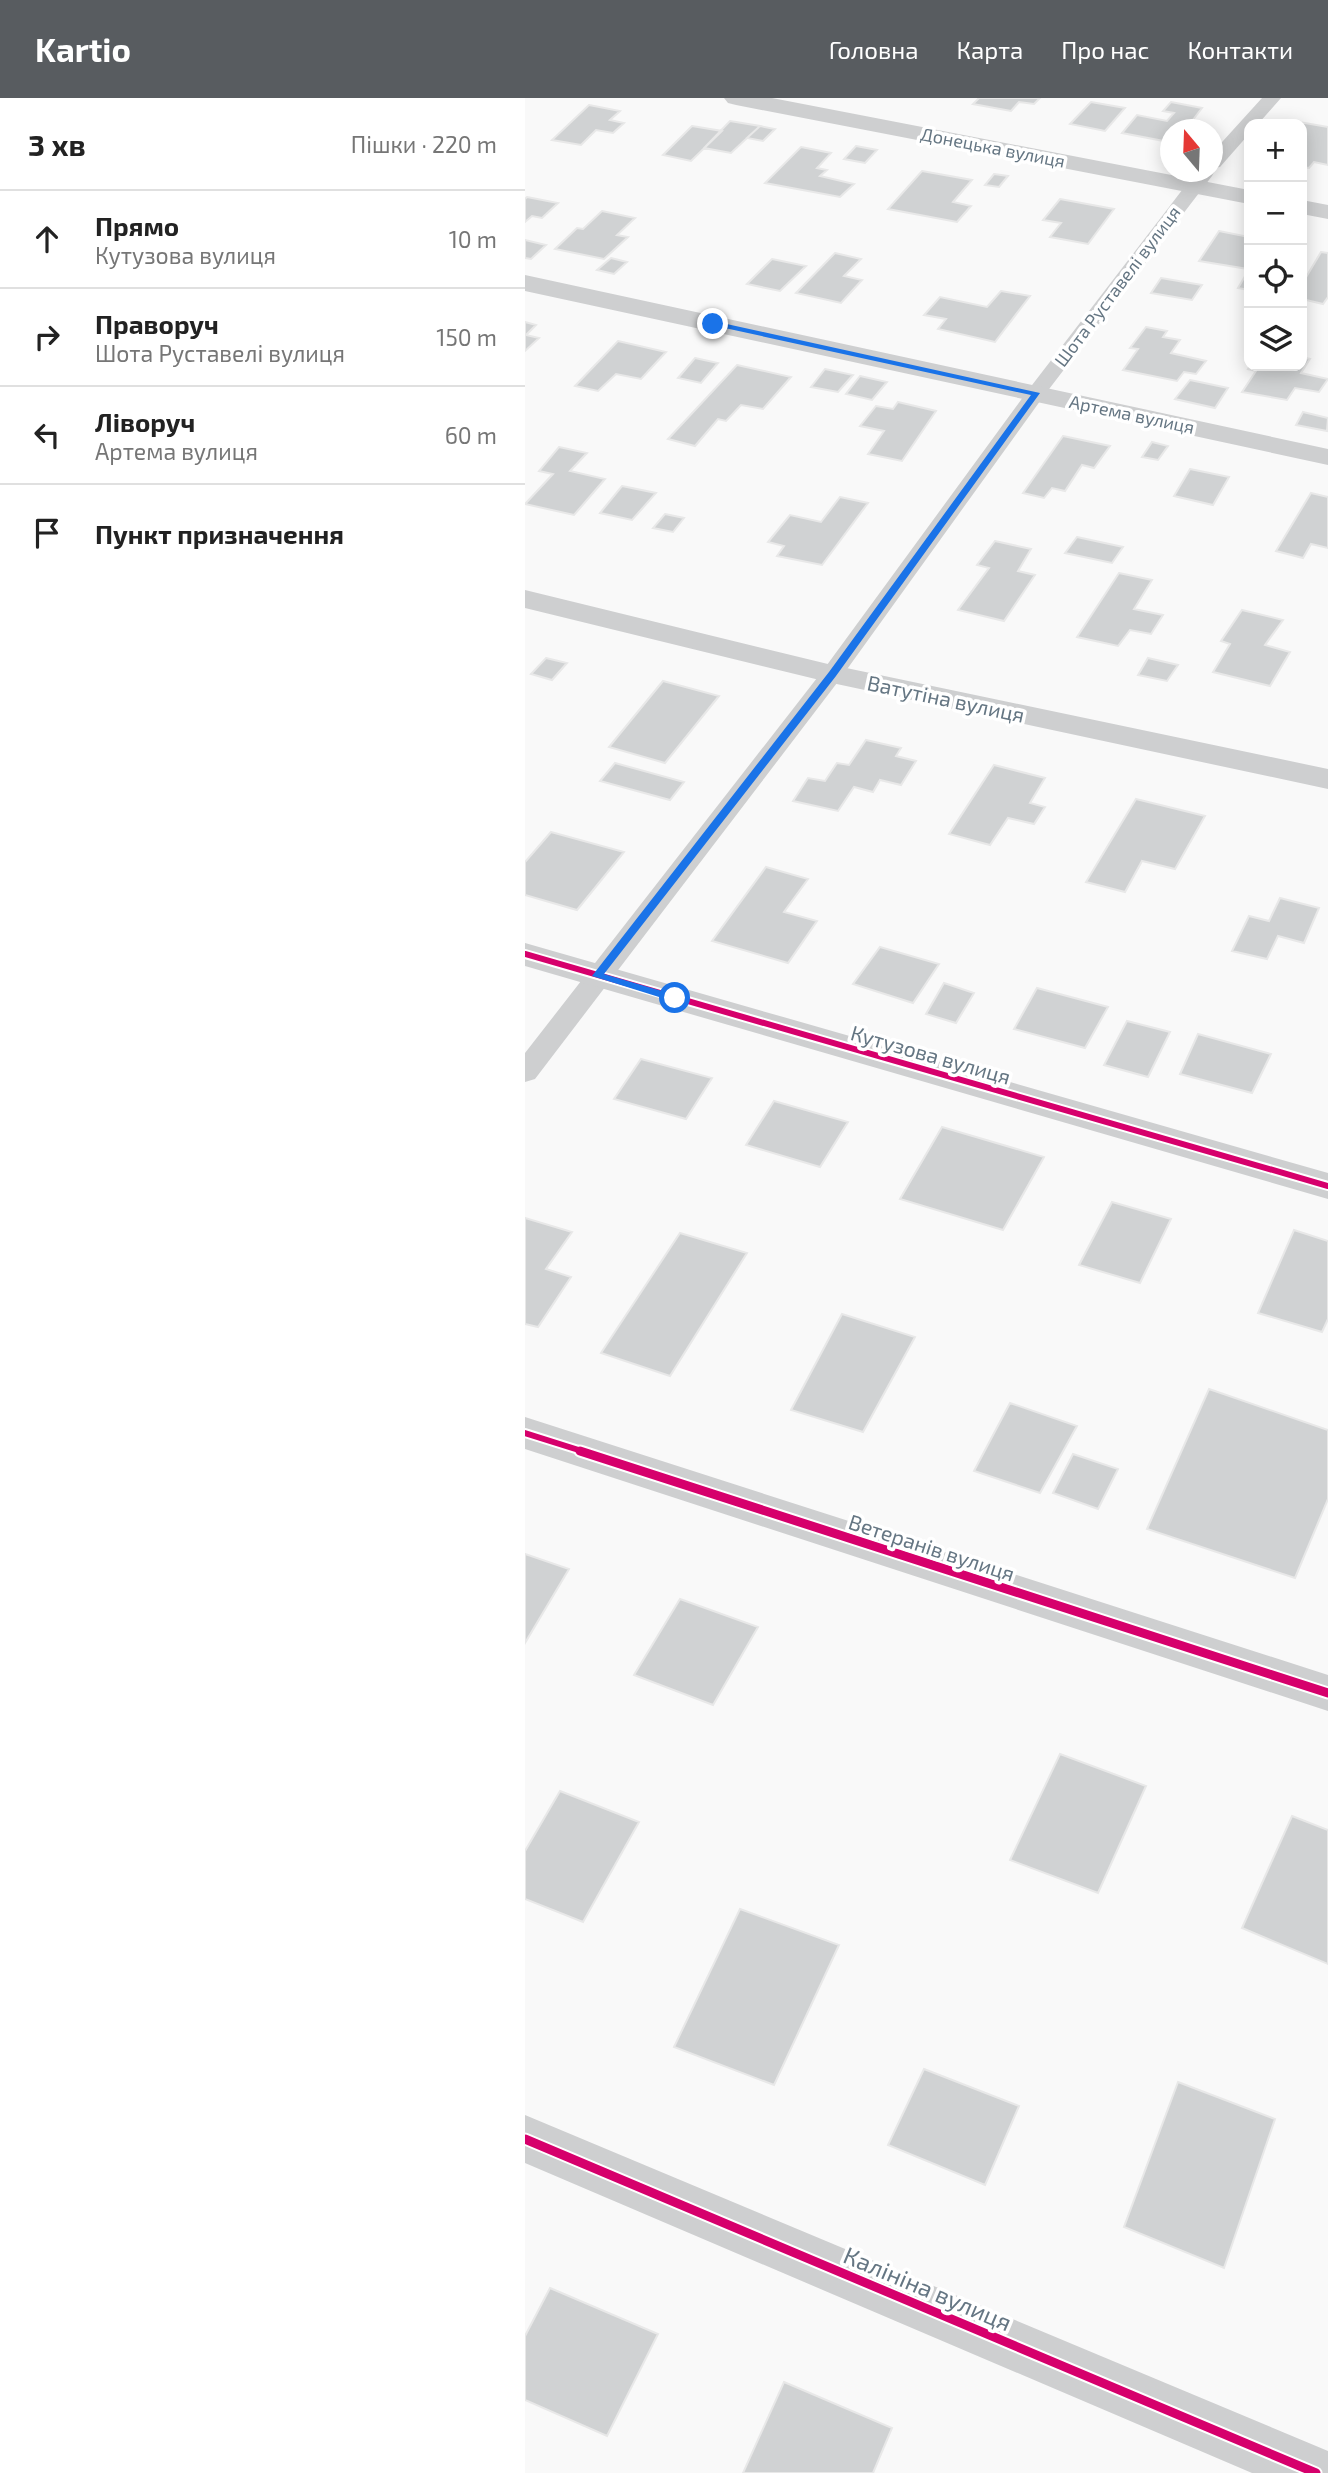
<!DOCTYPE html>
<html lang="uk">
<meta charset="utf-8">
<style>
:root{--surface:#fff;--page:#f2f2f2;--text:#222;--muted:#767676;--line:#e0e0e0;--accent:#585c60}
body{margin:0;font-family:"Exo 2",sans-serif;background:var(--page);color:var(--text)}
.controls{position:absolute;right:21px;top:21px;display:grid;overflow:hidden;border-radius:14px;box-shadow:0 4px 18px #0003}
.controls button{width:63px;height:63px;display:grid;place-items:center;padding:0;border:0;border-bottom:2px solid var(--line);background:var(--surface);color:var(--text);font:35px sans-serif}
.compass{position:absolute;left:635px;top:21px;width:63px;height:63px;border-radius:50%;background:var(--surface);box-shadow:0 4px 18px #0003;rotate:341deg}
.stop{position:absolute;width:21px;height:21px;margin:-16px;border:5px solid #1a73e8;border-radius:50%;background:#fff}
.stop.end{background:#1a73e8;border-color:#fff;box-shadow:0 2px 7px #0008}
.list{margin:0;padding:0;list-style:none}
h2{display:flex;justify-content:space-between;align-items:center;height:91px;margin:0;padding:0 28px;font-size:30px}
h2 small{font-size:23px;font-weight:400;color:var(--muted)}
.list li{display:grid;grid-template-columns:46px 1fr auto;gap:21px;align-items:center;box-sizing:border-box;height:98px;padding:0 28px;border-top:2px solid var(--line)}
.list b{display:block;font-size:26px;white-space:nowrap}
.list p{margin:0;font-size:23px;white-space:nowrap;color:var(--muted)}
.list em{font-size:23px;font-style:normal;color:var(--muted)}
.icon{flex:none;width:38px;height:38px;fill:none;stroke:currentColor;stroke-width:2;stroke-linecap:round;stroke-linejoin:round}
.map{position:relative;flex:none;width:803px;height:2375px;overflow:hidden}
header{display:flex;align-items:center;gap:42px;box-sizing:border-box;height:98px;padding:0 35px;background:var(--accent);color:#fff}
header strong{font-size:33px}
nav{display:flex;gap:38px;margin-inline-start:auto;font-size:24px}
main{display:flex}
aside{flex:1;background:var(--surface)}
.map>svg:first-child{display:block}
</style>
<header>
<strong>Kartio</strong>
<nav><a>Головна</a><a>Карта</a><a>Про нас</a><a>Контакти</a></nav>
</header>
<main>
<aside>
<h2>3 хв<small>Пішки · 220 m</small></h2>
<ul class="list">
<li><svg class="icon" aria-label="ahead" viewBox="0 0 24 24"><path d="M12 20V5M6 11l6-6 6 6"/></svg><div><b>Прямо</b><p>Кутузова вулиця</p></div><em>10 m</em></li>
<li><svg class="icon" aria-label="right" viewBox="0 0 24 24"><path d="M7 20v-9h11M14 6l5 5-5 5"/></svg><div><b>Праворуч</b><p>Шота Руставелі вулиця</p></div><em>150 m</em></li>
<li><svg class="icon" aria-label="left" viewBox="0 0 24 24"><path d="M17 20v-9H6M10 6l-5 5 5 5"/></svg><div><b>Ліворуч</b><p>Артема вулиця</p></div><em>60 m</em></li>
<li><svg class="icon" aria-label="arrive" viewBox="0 0 24 24"><path d="M6 21V4h12l-3 4 3 4H6"/></svg><div><b>Пункт призначення</b></div></li>
</ul>
</aside>
<div class="map">
<svg width="803" height="2375" viewBox="0 0 803 2375">
<rect width="100%" height="100%" fill="#f9f9f9"/>
<path fill="#d0d2d3" stroke="#e8e8e8" stroke-width="2" d="M454,0H515L509,6L494,4L486,13L448,6Z
M566,4L600,10L580,33L545,26Z
M646,4L677,10L664,27L658,26L654,32H646L644,44L597,35L612,17L642,23L649,15L638,13Z
M64,7L95,13L85,22L99,25L88,35L71,32L56,47L27,42Z
M205,23L235,28L206,55L179,50Z
M774,24L803,29V67L789,64L784,70L777,69V26H772Z
M167,28L197,33L166,63L138,57Z
M235,28L250,31L238,43L222,40Z
M331,48L352,52L340,65L319,61Z
M276,49L306,55L292,70L302,72L295,78L329,86L315,99L240,85Z
M397,73L447,82L428,104L446,108L432,124L363,111Z
M469,76L483,78L474,89L460,87Z
M2,99L33,105L17,120L7,118L0,124V101Z
M535,101L589,111L563,146L525,139L536,125L518,122Z
M77,113L110,120L92,137L103,139L79,161L30,151L52,130L58,131Z
M694,133L724,139L723,171L674,163Z
M0,142L21,147L6,161L0,160Z
M796,154L803,155V199L798,206L777,201V186Z
M310,155L336,161L319,178L337,182L316,205L271,195Z
M86,160L102,164L89,176L72,172Z
M247,161L281,168L255,193L222,186Z
M723,173L724,192L713,190Z
M636,180L677,187L667,202L626,195Z
M476,193L505,198L470,244L413,231L421,221L399,217L415,199L462,209Z
M0,224L11,227L1,237L14,240L0,253Z
M621,229L642,233L638,239L655,242L646,255L681,263L671,276L659,274L652,283L598,272L613,251L605,250Z
M93,243L141,254L116,281L91,276L73,293L50,288Z
M777,259L785,261L776,275L803,281L794,294L770,290L762,302L717,294L731,273L723,271L725,268H777Z
M170,260L193,265L176,285L153,280Z
M212,267L266,279L238,311L216,307L201,323L193,321L170,348L143,341Z
M300,271L328,277L313,294L286,289Z
M335,278L362,284L347,302L321,296Z
M665,282L703,290L690,310L650,301Z
M373,304L411,313L377,363L343,356L359,333L335,328L351,308L368,311Z
M778,314L803,320L802,333L771,327Z
M538,338L585,348L569,370L557,367L540,393L527,390L519,400L498,395Z
M627,344L643,348L633,362L617,359Z
M34,349L62,355L45,373L80,381L49,417L0,406L28,376L14,373Z
M665,371L704,379L688,407L649,398Z
M97,388L131,395L107,422L75,415Z
M786,395L803,399V450L786,446L778,460L751,453Z
M315,399L343,405L297,467L252,458L259,448L243,444L265,417L296,424Z
M140,416L159,420L148,434L128,430Z
M552,439L598,449L587,465L540,455Z
M470,443L506,451L493,473L510,477L479,523L433,512L464,470L452,467Z
M594,475L627,482L609,511L638,517L626,536L605,532L593,548L552,539Z
M717,512L758,522L740,547L765,554L745,588L688,574L705,546L696,543Z
M21,560L42,565L27,582L6,576Z
M623,560L653,567L642,583L613,577Z
M138,583L194,598L140,665L84,649Z
M341,642L376,650L371,658L391,663L376,687L355,682L348,694L329,689L313,713L268,703L283,680L300,683L312,665L324,667Z
M90,665L159,684L145,702L75,683Z
M469,667L520,680L505,705L520,709L509,726L483,720L465,747L424,736Z
M611,701L680,718L650,771L617,763L600,794L561,784Z
M26,734L99,754L52,812L0,797V764Z
M241,769L283,781L259,814L292,823L263,865L187,843Z
M755,800L794,810L779,845L753,838L742,861L707,853L724,818L744,823Z
M355,849L414,866L388,905L328,886Z
M419,885L449,895L431,925L401,916Z
M512,890L583,909L560,950L489,931Z
M602,923L645,934L623,979L579,967Z
M673,936L746,956L727,995L655,976Z
M116,961L187,980L161,1021L89,1001Z
M249,1003L323,1024L295,1069L221,1047Z
M417,1029L519,1059L478,1132L375,1101Z
M587,1104L646,1121L615,1185L554,1167Z
M0,1120L47,1134L21,1171L46,1179L13,1229L0,1226Z
M769,1132L803,1143V1221L797,1234L733,1215Z
M155,1135L222,1155L145,1278L76,1255Z
M317,1216L390,1239L338,1334L266,1312Z
M684,1291L803,1332V1401L770,1480L622,1431Z
M485,1305L552,1328L515,1395L449,1373Z
M548,1356L593,1371L573,1411L528,1395Z
M0,1456L44,1471L0,1545Z
M155,1501L233,1529L188,1607L109,1577Z
M535,1656L621,1688L573,1795L485,1762Z
M35,1693L114,1724L58,1824L0,1801V1753Z
M767,1718L803,1732V1866L717,1830Z
M215,1811L314,1847L249,1987L149,1949Z
M399,1971L494,2008L460,2087L363,2047Z
M653,1984L750,2021L699,2170L599,2129Z
M25,2190L133,2236L82,2338L0,2302V2238Z
M259,2284L367,2330L348,2375H218Z"/>
<g fill="none" stroke-linecap="round" stroke-linejoin="round">
<path fill="#cecfd0" fill-rule="evenodd" d="M737,0H756L733,26H724V36L695,69L688,70V54Z
M688,71L689,74L687,78L518,299L315,581L10,981L0,984V955L299,571L504,291L671,74H688Z"/>
<path fill="#cecfd0" fill-rule="evenodd" d="M199,0H247L724,92V106L211,7L203,5Z
M777,102L803,107V121L777,116Z
M0,177L803,351V367L0,193Z
M0,492L307,567L803,671V691L307,585L0,510Z
M0,845L803,1075V1101L0,868Z
M0,1319L803,1577V1613L0,1351Z
M0,2017L803,2353V2375H727L0,2065Z"/>
<defs>
<path id="cycleway-far1" d="M0,856L803,1088
M0,1335L60,1354"/>
<path id="cycleway" d="M55,1353L803,1595
M0,2041L791,2375"/>
</defs>
<use href="#cycleway-far1" stroke="#fff" stroke-width="10"/>
<use href="#cycleway" stroke="#fff" stroke-width="13"/>
<use href="#cycleway-far1" stroke="#d6006c" stroke-width="6"/>
<use href="#cycleway" stroke="#d6006c" stroke-width="9"/>
</g>
<path fill="#1a73e8" d="M188,223L515,295L311,578L79,876L154,898L156,900L150,904L67,878L304,574L506,297L186,227Z"/>
<g text-anchor="middle" dominant-baseline="central" stroke-width="7" stroke-linejoin="round" paint-order="stroke">
<g font-size="18" fill="#657683" stroke="#fff">
<text transform="translate(468 49) rotate(11)">Донецька вулиця</text>
<text transform="translate(592 188) rotate(-53)">Шота Руставелі вулиця</text>
<text transform="translate(607 316) rotate(12)">Артема вулиця</text>
</g>
<g font-size="21" fill="#657683" stroke="#fff">
<text transform="translate(421 600) rotate(12)">Ватутіна вулиця</text>
<text transform="translate(406 956) rotate(16)">Кутузова вулиця</text>
<text transform="translate(407 1449) rotate(18)">Ветеранів вулиця</text>
</g>
<g font-size="24" fill="#657683" stroke="#fff">
<text transform="translate(403 2190) rotate(23)">Калініна вулиця</text>
</g>
</g>
</svg>
<div class="controls">
<button>+</button>
<button>−</button>
<button><svg class="icon" aria-label="locate" viewBox="0 0 24 24"><circle cx="12" cy="12" r="6"/><path d="M12 2v4M12 18v4M2 12h4M18 12h4"/></svg></button>
<button><svg class="icon" aria-label="layers" viewBox="0 0 24 24"><path d="M12 4l9 5-9 5-9-5zM3 14l9 5 9-5"/></svg></button>
</div>
<svg class="compass" viewBox="-18 -18 36 36"><path d="M0-13l5 13h-10z" fill="#e53935"/><path d="M0 13l5-13h-10z" fill="#767676"/></svg>
<div class="stop" style="left:150px;top:900px"></div>
<div class="stop end" style="left:188px;top:226px"></div>
</div>
</main>
